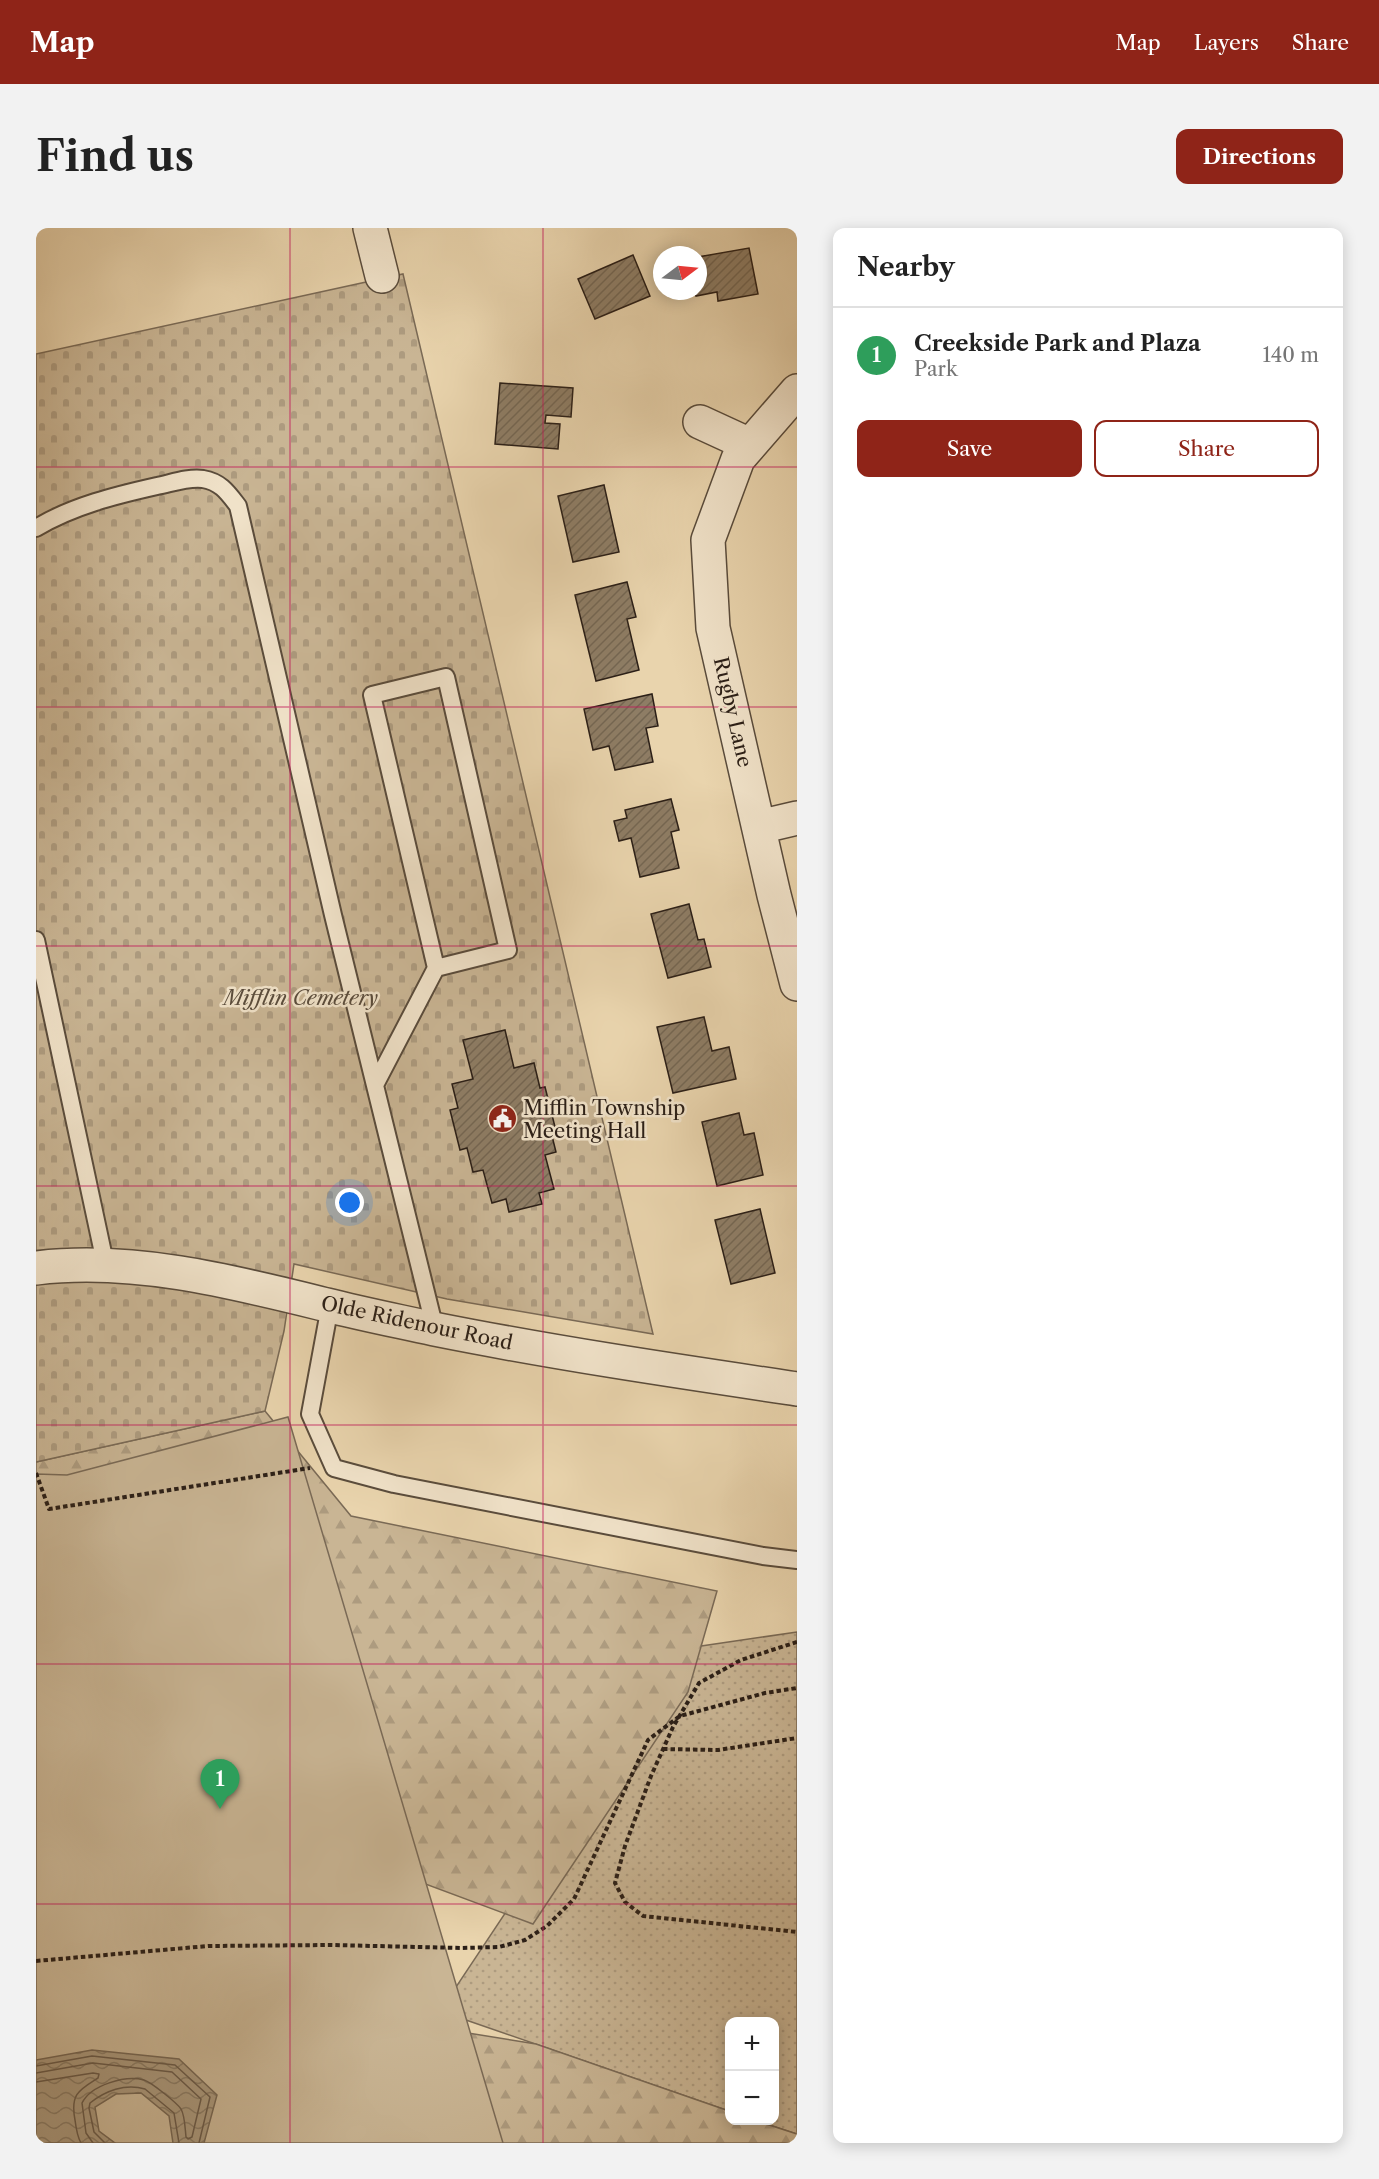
<!DOCTYPE html>
<meta charset="utf-8">
<style>
:root{--surface:#fff;--page:#f2f2f2;--text:#222;--muted:#767676;--line:#e0e0e0;--accent:#8f2418}
body{margin:0;font-family:"Libre Caslon Text",serif;background:var(--page);color:var(--text)}
.controls{position:absolute;right:18px;bottom:18px;display:grid;overflow:hidden;border-radius:12px;box-shadow:0 3px 15px #0003}
.controls button{width:54px;height:54px;display:grid;place-items:center;padding:0;border:0;border-bottom:2px solid var(--line);background:var(--surface);color:var(--text);font:30px sans-serif}
.compass{position:absolute;left:617px;top:18px;width:54px;height:54px;border-radius:50%;background:var(--surface);box-shadow:0 3px 15px #0003;rotate:74deg}
.you{position:absolute;left:314px;top:975px;width:21px;height:21px;margin:-15px;border:4px solid #fff;border-radius:50%;background:#1a73e8;box-shadow:0 0 0 9px #1a73e833}
.badge{display:grid;place-items:center;width:39px;height:39px;border-radius:50%;background:var(--accent);color:#fff;font-size:20px;font-weight:700}
.pin{position:absolute;translate:-50% -50px;filter:drop-shadow(0 2px 3px #0008)}
.pin::after{content:'';position:absolute;top:32px;width:21px;height:18px;background:inherit;clip-path:polygon(0 0,100% 0,50% 100%)}
.list{margin:0;padding:0;list-style:none}
h2{display:flex;justify-content:space-between;align-items:center;height:78px;margin:0;padding:0 24px;font-size:26px}
h2 small{font-size:20px;font-weight:400;color:var(--muted)}
.list li{display:grid;grid-template-columns:39px 1fr auto;gap:18px;align-items:center;box-sizing:border-box;height:96px;padding:0 24px;border-top:2px solid var(--line)}
.list b{display:block;font-size:22px;white-space:nowrap}
.list p{margin:0;font-size:20px;white-space:nowrap;color:var(--muted)}
.list em{font-size:20px;font-style:normal;color:var(--muted)}
.actions{display:flex;gap:12px;padding:18px 24px}
.actions a{flex:1;padding:14px 0;border:2px solid var(--accent);border-radius:12px;text-align:center;font-size:21px;color:var(--accent)}
.actions .main{background:var(--accent);color:#fff}
.map{position:relative;flex:none;width:761px;height:1915px;overflow:hidden;border-radius:12px}
header{display:flex;align-items:center;gap:36px;box-sizing:border-box;height:84px;padding:0 30px;background:var(--accent);color:#fff}
header strong{font-size:28px}
nav{display:flex;gap:33px;margin-inline-start:auto;font-size:21px}
.intro{display:flex;align-items:center;justify-content:space-between;box-sizing:border-box;height:144px;padding:0 36px}
h1{margin:0;font-size:42px}
.button{padding:15px 27px;border-radius:12px;background:var(--accent);color:#fff;font-size:21px;font-weight:700}
main{display:flex;gap:36px;padding:0 36px}
aside{flex:1;background:var(--surface);border-radius:12px;box-shadow:0 3px 15px #0003}
.map>svg:first-child{display:block}
</style>
<header>
<strong>Map</strong>
<nav><a>Map</a><a>Layers</a><a>Share</a></nav>
</header>
<div class="intro"><h1>Find us</h1><a class="button">Directions</a></div>
<main>
<div class="map">
<svg width="761" height="1915" viewBox="0 0 761 1915">
<defs>
<pattern id="grass-dots" width="8" height="8" patternUnits="userSpaceOnUse" patternTransform="scale(1.5)"><rect width="8" height="8" fill="#c9b594"/><path d="M2 2h.1M6 6h.1" fill="none" stroke="#ad9b7f" stroke-width="1.8" stroke-linecap="round"/></pattern>
<pattern id="forest-firs" width="22" height="20" patternUnits="userSpaceOnUse" patternTransform="scale(1.5)"><rect width="22" height="20" fill="#c9b594"/><path d="M5 1l3.5 6h-7zM16 11l3.5 6h-7z" fill="#ad9b7f"/></pattern>
<pattern id="cemetery-stones" width="16" height="16" patternUnits="userSpaceOnUse" patternTransform="scale(1.5)"><rect width="16" height="16" fill="#c9b594"/><path d="M2 7V4a2 2 0 0 1 4 0v3zM10 15v-3a2 2 0 0 1 4 0v3z" fill="#ad9b7f"/></pattern>
<pattern id="water-waves" width="16" height="10" patternUnits="userSpaceOnUse" patternTransform="scale(1.5)"><rect width="16" height="10" fill="#a8967a"/><path d="M0 5q4-4 8 0t8 0" fill="none" stroke="#897a63"/></pattern>
<pattern id="building-hatch" width="6" height="6" patternUnits="userSpaceOnUse" patternTransform="scale(1.5)"><rect width="6" height="6" fill="#8e7d65"/><path d="M-1 1l2-2M0 6l6-6M5 7l2-2" fill="none" stroke="#746652"/></pattern>
</defs>
<rect width="100%" height="100%" fill="#e9d4ad"/>
<filter id="stains"><feTurbulence type="fractalNoise" baseFrequency=".00333" numOctaves="4"/><feColorMatrix values="0 0 0 0 .2 0 0 0 0 .09 0 0 0 0 .02 0 0 0 .5 -.17"/></filter>
<radialGradient id="worn" r=".72"><stop offset=".6" stop-color="#630" stop-opacity="0"/><stop offset="1" stop-color="#630" stop-opacity=".3"/></radialGradient>
<path fill="url(#grass-dots)" stroke="#7a6a56" stroke-width="1.5" d="M761,1404V1906L721,1893L738,1892V1794H694L693,1883L404,1783L645,1421Z"/>
<path fill="url(#forest-firs)" stroke="#7a6a56" stroke-width="1.5" d="M229,1183L315,1288L681,1363L652,1464L497,1696L344,1639L0,1667V1234Z
M364,1794L500,1816L693,1883L694,1892L721,1893L761,1906V1915H168Z"/>
<path fill="url(#cemetery-stones)" stroke="#7a6a56" stroke-width="1.5" d="M367,46L617,1106L411,1071L258,1036L248,1103L229,1183L0,1234V126Z"/>
<path fill="#c9b594" stroke="#7a6a56" stroke-width="1.5" d="M252,1189L467,1915H0V1246L31,1247Z"/>
<path fill="url(#water-waves)" stroke="#766652" stroke-width="1.5" d="M56,1822L143,1831L181,1867L168,1915H137L133,1888L105,1865L80,1866L59,1879L63,1903L79,1915H0V1832Z"/>
<g fill="none" stroke-linecap="round" stroke-linejoin="round">
<path stroke="#6a5a48" stroke-width="1.5" d="M0,1838L56,1828L139,1837L174,1869L163,1915
M0,1845L57,1835L136,1844L165,1871L156,1909L152,1911L150,1909C149,1900 149,1888 145,1881C141,1875 115,1854 108,1852C89,1847 55,1857 46,1875L50,1905L57,1915
M0,1854L57,1845L63,1846L62,1850C43,1862 34,1866 39,1892C40,1900 41,1908 45,1915
M69,1915L58,1904L53,1880L54,1875C69,1863 89,1855 109,1861L138,1885L143,1915"/>
</g>
<path fill="url(#building-hatch)" stroke="#2b1f17" stroke-width="1.5" d="M713,20L722,66L682,73L681,64L660,68L659,63H662V29Z
M597,27L614,68L559,91L542,51Z
M464,155L537,160L535,189L510,187L509,195L524,196L522,221L459,216Z
M568,257L583,324L537,334L522,268Z
M591,354L600,389L591,391L603,442L560,453L539,367Z
M616,466L622,498L610,500L617,534L579,542L573,518L557,522L548,481Z
M635,571L643,602L635,604L643,640L604,649L595,610L583,613L578,593L591,590L589,582Z
M653,676L662,712L668,711L675,739L632,750L615,686Z
M668,789L676,823L693,819L700,851L637,865L621,799Z
M469,802L478,840L498,835L504,860L509,859L519,899L514,900L520,924L509,927L518,961L503,965L506,976L473,984L470,971L456,975L447,942L437,944L431,920L424,922L414,882L422,880L416,856L437,851L427,812Z
M703,885L708,907L718,905L727,947L681,958L666,894Z
M724,981L739,1045L695,1056L679,992Z"/>
<g fill="none" stroke-linecap="round" stroke-linejoin="round">
<defs>
<path id="service" d="M0,300C36,278 81,267 121,258C136,255 152,249 167,251C185,254 192,265 202,278L297,687L399,1101
M0,712L70,1039
M339,857L400,740L472,722L410,449L336,467L400,740
M294,1078L274,1186L298,1240L358,1256L727,1328L761,1332"/>
<path id="minor" d="M334,0L346,48
M761,163L702,231L672,312L677,400L738,667L761,756
M664,194L714,217
M723,599L761,590
M0,1040C97,1028 198,1054 291,1077C326,1086 362,1093 398,1101C518,1125 640,1143 761,1161"/>
</defs>
<use href="#service" stroke="#5a4c3c" stroke-width="20"/>
<use href="#minor" stroke="#5a4c3c" stroke-width="36"/>
<path stroke="#2b1f17" stroke-width="4" stroke-dasharray="4.5 3" stroke-linecap="butt" d="M0,1245L13,1281L274,1240
M761,1414L705,1432L663,1455L637,1499L615,1548L589,1618L579,1655L589,1674L607,1688L761,1704
M627,1521L682,1522L761,1510
M0,1733L172,1718L296,1717L425,1720L463,1719L489,1712L511,1698L538,1671L612,1512L644,1488L729,1465L761,1460"/>
<use href="#service" stroke="#f1e3ca" stroke-width="16"/>
<use href="#minor" stroke="#f1e3ca" stroke-width="33"/>
</g>
<path fill="none" stroke="#c2185b" stroke-width="1.5" stroke-opacity="0.55" d="M254,0V1915M507,0V1915M0,239H761M0,479H761M0,718H761M0,958H761M0,1197H761M0,1436H761M0,1676H761"/>
<defs>
<symbol id="civic-disc" viewBox="-11 -11 22 22"><circle r="9.5" fill="#8f2418" stroke="#f1e3ca"/><path d="M-.6-6.5H3V-4.5H.6V-3L4-1V1h2V6H-6V1h2V-1L-.6-3ZM-1.2 2.5V6h2.4V2.5Z" fill="#fff"/></symbol>
</defs>
<g fill-rule="evenodd">
<use href="#civic-disc" x="450" y="874" width="33" height="33"/>
</g>
<g text-anchor="middle" dominant-baseline="central" stroke-width="5" stroke-linejoin="round" paint-order="stroke">
<g font-size="20" fill="#2b1f17" stroke="#f1e3ca">
<text transform="translate(697 484) rotate(77)">Rugby Lane</text>
<text transform="translate(381 1095) rotate(12)">Olde Ridenour Road</text>
</g>
<g font-size="20" font-style="italic" fill="#5a4c3c" stroke="#f1e3ca">
<text x="265" y="770">Mifflin Cemetery</text>
</g>
<g font-size="20" fill="#2b1f17" stroke="#f1e3ca" text-anchor="start">
<text x="487" y="880">Mifflin Township<tspan x="487" dy="23">Meeting Hall</tspan></text>
</g>
</g>
<rect width="100%" height="100%" filter="url(#stains)"/>
<rect width="100%" height="100%" fill="url(#worn)"/>
</svg>
<div class="controls">
<button>+</button>
<button>−</button>
</div>
<svg class="compass" viewBox="-18 -18 36 36"><path d="M0-13l5 13h-10z" fill="#e53935"/><path d="M0 13l5-13h-10z" fill="#767676"/></svg>
<div class="you"></div>
<div class="pin badge" style="left:184px;top:1581px;background:#2e9e5b">1</div>
</div>
<aside>
<h2>Nearby<small></small></h2>
<ul class="list">
<li><span class="badge" style="background:#2e9e5b">1</span><div><b>Creekside Park and Plaza</b><p>Park</p></div><em>140 m</em></li>
</ul>
<div class="actions"><a class="main">Save</a><a>Share</a></div>
</aside>
</main>
